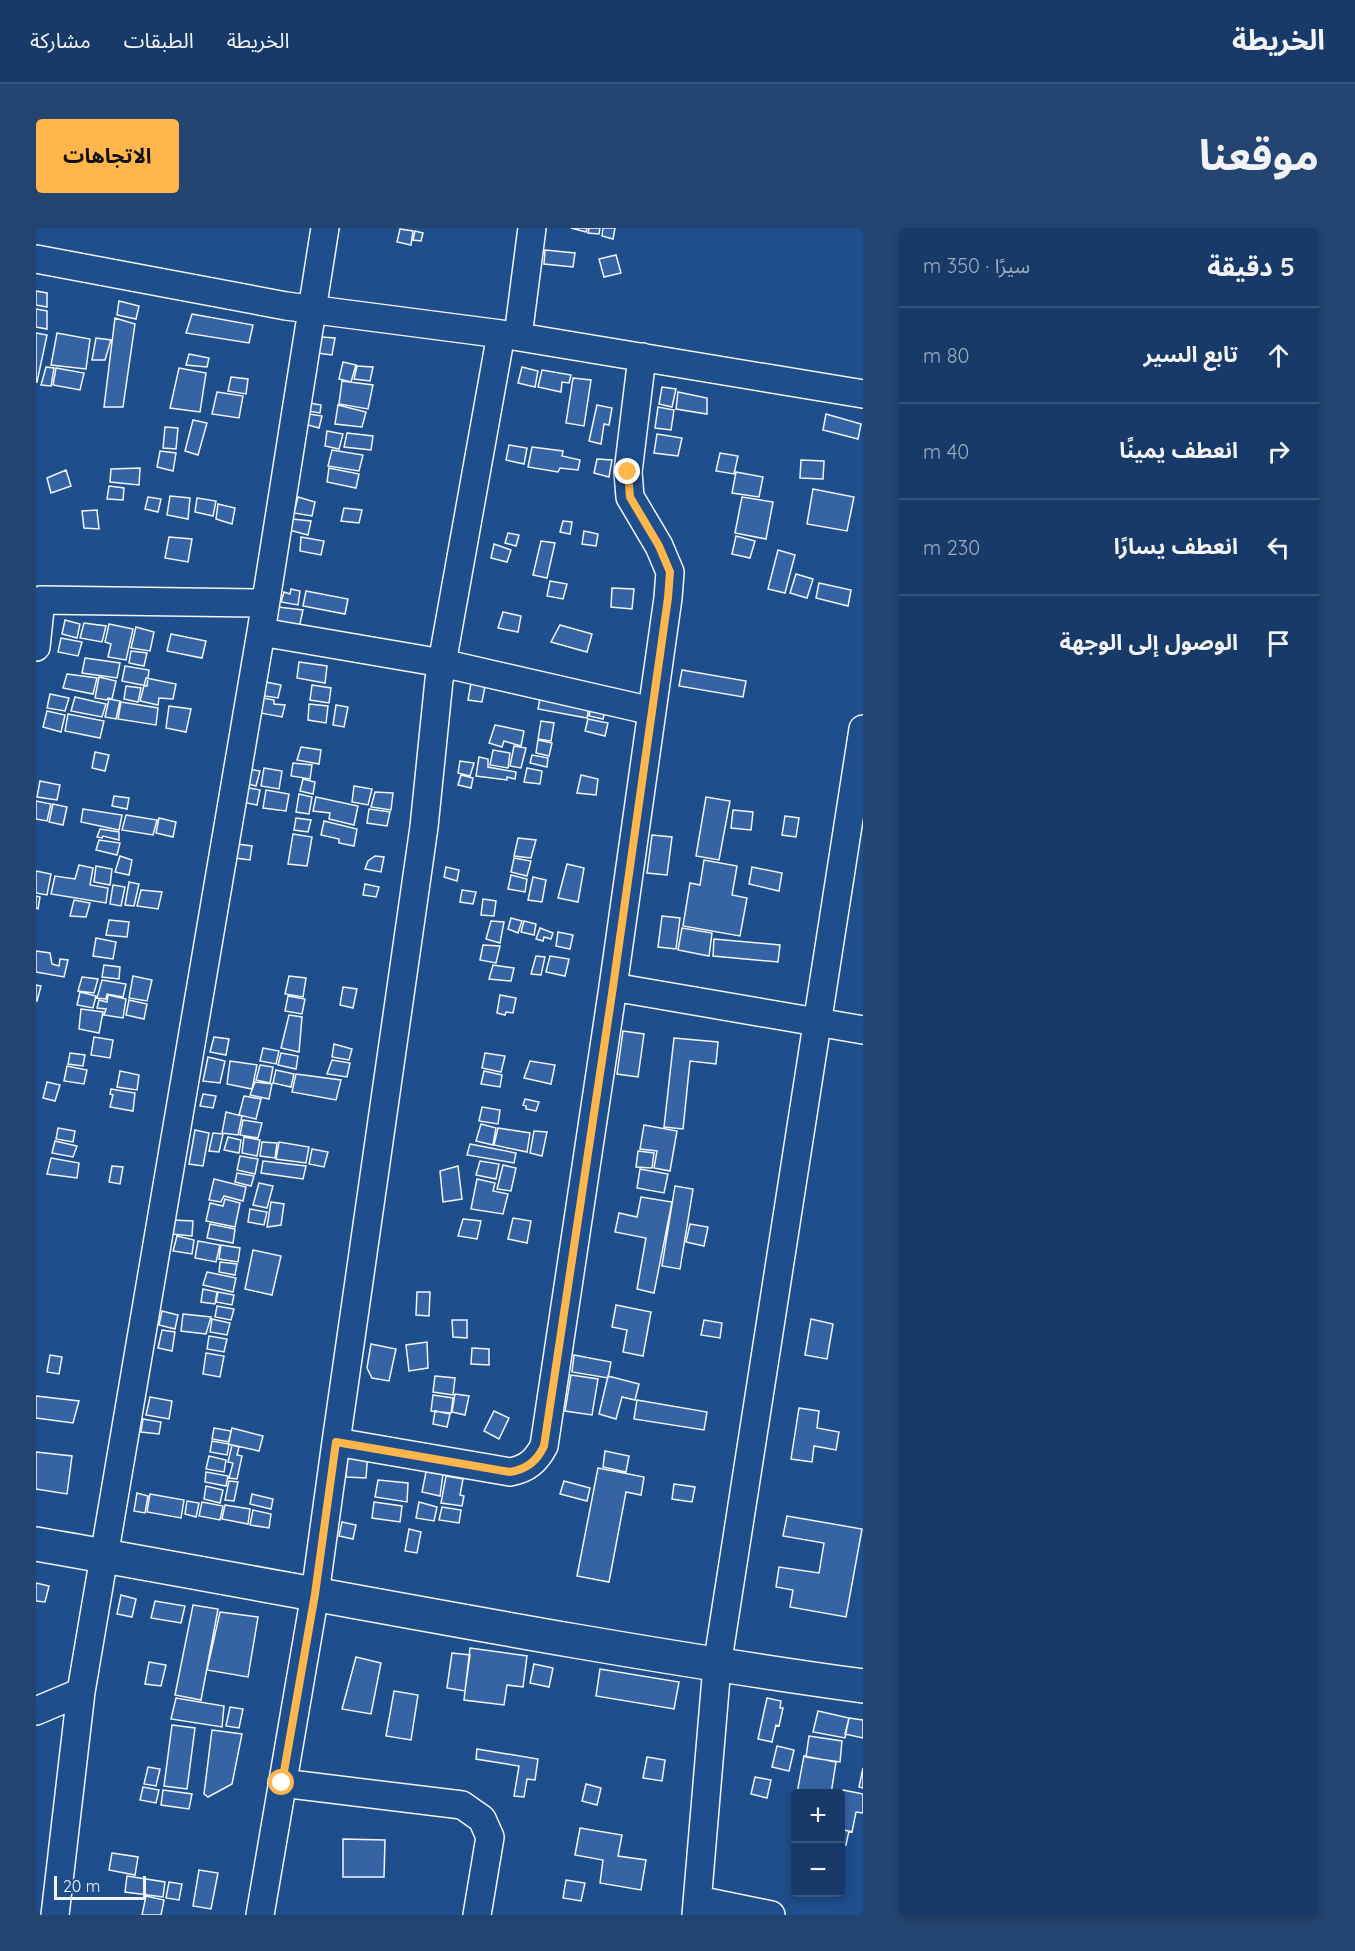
<!DOCTYPE html>
<html lang="ar">
<meta charset="utf-8">
<style>
:root{--surface:#173a69;--page:#244571;--text:#f1f3f6;--muted:#9eadc0;--line:#36547d;--accent:#ffb74d}
body{margin:0;font-family:Quicksand,"Noto Sans Arabic",sans-serif;background:var(--page);color:var(--text);direction:rtl}
.controls{position:absolute;right:18px;bottom:18px;display:grid;overflow:hidden;border-radius:6px;box-shadow:0 3px 9px #0003}
.controls button{width:54px;height:54px;display:grid;place-items:center;padding:0;border:0;border-bottom:2px solid var(--line);background:var(--surface);color:var(--text);font:30px sans-serif}
.scale{position:absolute;left:18px;bottom:15px;width:92px;box-sizing:border-box;padding-left:6px;border:3px solid #f2f6ff;border-top:0;font-size:16px;line-height:21px;white-space:nowrap;color:#f2f6ff;-webkit-text-stroke:4px #1f4e8c;paint-order:stroke}
.stop{position:absolute;width:18px;height:18px;margin:-14px;border:4px solid #ffb74d;border-radius:50%;background:#fff}
.stop.end{background:#ffb74d;border-color:#fff;box-shadow:0 2px 6px #0008}
.list{margin:0;padding:0;list-style:none}
h2{display:flex;justify-content:space-between;align-items:center;height:78px;margin:0;padding:0 24px;font-size:26px}
h2 small{font-size:20px;font-weight:400;color:var(--muted)}
.list li{display:grid;grid-template-columns:39px 1fr auto;gap:18px;align-items:center;box-sizing:border-box;height:96px;padding:0 24px;border-top:2px solid var(--line)}
.list b{display:block;font-size:22px;white-space:nowrap}
.list em{font-size:20px;font-style:normal;color:var(--muted)}
.icon{flex:none;width:33px;height:33px;fill:none;stroke:currentColor;stroke-width:2;stroke-linecap:round;stroke-linejoin:round}
.map{position:relative;flex:none;width:827px;height:1687px;overflow:hidden;direction:ltr;border-radius:6px}
header{display:flex;align-items:center;gap:36px;box-sizing:border-box;height:84px;padding:0 30px;background:var(--surface);border-bottom:2px solid var(--line)}
header strong{font-size:28px}
nav{display:flex;gap:33px;margin-inline-start:auto;font-size:21px}
.intro{display:flex;align-items:center;justify-content:space-between;box-sizing:border-box;height:144px;padding:0 36px}
h1{margin:0;font-size:42px}
.button{padding:15px 27px;border-radius:6px;background:var(--accent);color:#111;font-size:21px;font-weight:700}
main{display:flex;gap:36px;padding:0 36px}
aside{flex:1;background:var(--surface);border-radius:6px;box-shadow:0 3px 9px #0003}
.map>svg:first-child{display:block}
</style>
<header>
<strong>الخريطة</strong>
<nav><a>الخريطة</a><a>الطبقات</a><a>مشاركة</a></nav>
</header>
<div class="intro"><h1>موقعنا</h1><a class="button">الاتجاهات</a></div>
<main>
<aside>
<h2>5 دقيقة<small>سيرًا · 350 m</small></h2>
<ul class="list">
<li><svg class="icon" aria-label="ahead" viewBox="0 0 24 24"><path d="M12 20V5M6 11l6-6 6 6"/></svg><div><b>تابع السير</b></div><em>80 m</em></li>
<li><svg class="icon" aria-label="right" viewBox="0 0 24 24"><path d="M7 20v-9h11M14 6l5 5-5 5"/></svg><div><b>انعطف يمينًا</b></div><em>40 m</em></li>
<li><svg class="icon" aria-label="left" viewBox="0 0 24 24"><path d="M17 20v-9H6M10 6l-5 5 5 5"/></svg><div><b>انعطف يسارًا</b></div><em>230 m</em></li>
<li><svg class="icon" aria-label="arrive" viewBox="0 0 24 24"><path d="M6 21V4h12l-3 4 3 4H6"/></svg><div><b>الوصول إلى الوجهة</b></div></li>
</ul>
</aside>
<div class="map">
<svg width="827" height="1687" viewBox="0 0 827 1687">
<rect width="100%" height="100%" fill="#1f4e8c"/>
<path fill="#3563a3" stroke="#f2f6ff" stroke-width="1.5" d="M535,0H551L550,4Z
M553,0H564L563,6L552,5Z
M567,0H579L577,11L566,8Z
M364,1L377,3L375,17L361,14Z
M379,3L387,5L385,13L377,12Z
M509,22L539,25L537,39L508,36Z
M580,27L585,45L568,49L563,31Z
M0,63L11,65V79L0,77Z
M83,73L103,78L100,91L81,87Z
M0,81L11,83V101L0,99Z
M156,86L217,97L213,115L150,105Z
M79,90L99,96L87,179H68Z
M0,105L11,107L1,154H0Z
M21,105L54,111L50,141L15,137Z
M285,109L299,110L296,127L281,125Z
M60,110L75,112L69,132H56Z
M153,126L173,130L171,139L150,137Z
M307,134L320,137L315,154L303,151Z
M321,138L337,139L334,153L318,151Z
M10,139L18,140L15,158L5,157Z
M486,139L502,143L499,159L482,155Z
M20,140L48,145L44,162L17,157Z
M143,140L170,145L164,184L134,180Z
M506,142L535,147L533,155L526,154L525,164L502,159Z
M195,149L212,151L210,166L192,163Z
M537,150L555,152L548,198L530,195Z
M306,153L337,157L332,181L303,176Z
M626,159L640,161L636,179L623,176Z
M181,164L207,168L203,190L176,186Z
M642,164L671,170V186L640,181Z
M274,175L285,177L284,185L272,183Z
M302,177L330,184L326,199L299,196Z
M561,177L576,180L573,197L568,196L565,216L553,213Z
M622,179L638,182L635,202L619,200Z
M273,186L286,188L283,200L272,197Z
M790,186L825,196L822,211L787,202Z
M157,192L171,195L162,227L149,223Z
M129,199L142,200L140,221L127,220Z
M291,203L307,206L303,221L289,218Z
M311,205L337,208L335,222L308,219Z
M621,206L646,210L642,228L618,225Z
M473,217L491,220L488,236L470,232Z
M496,219L527,223L526,228L544,232L542,242L524,240L522,244L492,239Z
M296,222L327,227L323,243L292,238Z
M124,223L140,225L137,243L121,239Z
M684,225L702,228L698,246L680,243Z
M561,231L576,232L573,249L558,245Z
M765,232L788,233L787,251L764,250Z
M104,240L103,257L74,254L75,241Z
M293,240L323,246L320,260L291,254Z
M30,242L35,258L15,265L11,250Z
M700,244L727,249L723,269L696,265Z
M73,258L88,260L87,272L71,271Z
M777,261L818,269L811,303L771,296Z
M134,268L154,270L152,291L131,287Z
M112,269L125,271L122,284L109,281Z
M262,269L279,274L276,288L258,285Z
M706,269L737,274L730,311L699,305Z
M161,270L180,273L177,288L159,284Z
M182,276L199,280L196,296L180,291Z
M308,280L326,282L323,295L305,293Z
M61,282L63,301L48,300L46,283Z
M256,291L275,293L272,307L253,302Z
M527,293L536,294L534,306L524,304Z
M548,303L562,306L560,318L546,316Z
M472,305L483,307L480,318L469,315Z
M700,308L719,313L714,330L696,326Z
M133,309L156,311L152,334L129,330Z
M265,309L288,313L285,327L264,323Z
M505,313L519,315L511,350L497,347Z
M458,316L475,322L471,334L455,330Z
M742,322L759,327L749,365L732,361Z
M760,346L777,351L771,370L754,365Z
M514,353L531,356L527,371L511,368Z
M783,355L815,362L812,378L780,370Z
M576,360L598,361L596,381L575,379Z
M255,361L264,363L262,377L245,374L248,364L254,366Z
M270,363L312,371L309,386L267,378Z
M242,379L267,382L263,400L239,395Z
M467,384L485,388L482,404L462,400Z
M29,392L44,396L41,410L26,406Z
M48,395L70,398L66,414L44,410Z
M73,396L97,401L90,432L72,429L75,416L69,414Z
M524,397L556,406L551,424L515,414Z
M100,399L118,404L114,423L95,420Z
M135,406L170,413L166,430L131,423Z
M25,410L46,414L42,428L22,424Z
M95,423L111,425L108,438L93,435Z
M49,430L84,435L81,450L46,445Z
M263,434L291,438L289,455L261,450Z
M89,438L113,442L111,458L86,453Z
M646,442L710,453L707,469L643,458Z
M31,446L61,450L57,466L27,460Z
M63,449L80,453L76,471L72,470L71,472L59,470Z
M110,450L140,456L137,471L123,470L122,477L104,473Z
M225,453L245,457L242,470L222,467Z
M435,455L449,458L446,474L432,472Z
M276,457L295,460L293,475L274,472Z
M90,458L105,460L102,474L88,471Z
M505,464L554,472L551,490L502,481Z
M14,466L33,470L29,483L11,480Z
M39,469L70,476L66,489L35,483Z
M222,469L238,472V476L249,477L246,489L219,484Z
M73,471L84,473L80,491L69,489Z
M85,474L122,480L120,497L82,491Z
M556,474L570,478L567,491L553,488Z
M273,476L292,478L290,495L272,492Z
M300,477L312,479L308,499L297,497Z
M133,478L155,481L150,504L130,500Z
M11,483L29,487L25,504L7,499Z
M32,486L68,493L64,510L29,503Z
M552,491L572,495L569,508L549,503Z
M505,493L518,495L515,513L502,511Z
M459,497L488,503L485,518L468,513L466,519L453,515Z
M502,512L516,515L513,528L500,525Z
M478,518L490,520L485,540L474,538Z
M265,519L285,522L283,536L261,532Z
M457,522L474,525L472,540L454,537Z
M59,524L73,527L69,543L56,540Z
M496,527L512,530L511,539L494,535Z
M443,529L452,531V539L480,544L479,551L471,549V552L440,548Z
M424,533L438,535L434,548L422,545Z
M257,535L276,537L274,551L255,548Z
M228,540L246,543L243,561L225,558Z
M491,540L506,543L504,556L488,554Z
M212,541L224,543L220,558L204,554Z
M425,547L437,550L435,560L422,557Z
M545,547L562,551L560,567L541,565Z
M267,551L279,554L277,566L264,563Z
M4,553L24,557L21,572L1,569Z
M203,558L224,562L221,577L201,573Z
M318,558L336,561L332,577L316,574Z
M230,562L253,566L250,583L227,580Z
M339,564L357,565L355,582L335,579Z
M263,566L276,569L273,586L260,584Z
M78,568L93,570L91,581L76,578Z
M280,569L322,578L318,597L293,591L294,585L277,583Z
M670,569L694,573L683,632L660,628Z
M0,573L15,576L11,593L0,591Z
M17,576L31,579L27,597L13,594Z
M47,581L86,587L83,602L45,594Z
M333,581L354,584L351,598L331,595Z
M697,582L717,584L715,602L695,600Z
M90,587L121,592L117,607L86,602Z
M749,588L763,590L760,609L746,607Z
M123,590L140,594L137,609L120,605Z
M260,590L275,592L272,604L258,602Z
M288,593L321,601L318,618L303,615V611L285,607Z
M64,601L83,604V612L67,608L66,610L61,609Z
M257,606L276,609L271,638L252,636Z
M616,607L636,609L631,647L611,645Z
M482,610L500,612L495,630L478,628Z
M63,612L84,615L81,627L60,622Z
M201,616L216,618L214,632L199,630Z
M84,628L96,632L93,647L79,644Z
M339,628L348,629L345,644L329,641L332,633Z
M478,630L495,633L491,648L475,644Z
M668,632L701,638L696,667L711,670L704,708L647,698L654,655L664,657Z
M531,636L548,640L542,674L522,670Z
M43,637L57,640L54,657L72,660L70,675L15,666L19,648L39,651Z
M60,638L76,641L74,657L58,654Z
M410,639L423,642L421,653L408,649Z
M716,639L746,645L743,663L713,656Z
M0,643L15,646L11,667L0,665Z
M475,647L491,651L489,664L472,661Z
M497,649L510,652L506,674L492,672Z
M93,654L103,656L98,678L89,677Z
M329,656L343,659L340,669L327,667Z
M77,657L89,659L85,678L74,676Z
M105,662L126,664L122,681L101,678Z
M426,662L440,664L437,676L424,674Z
M0,668L4,669L2,681L0,680Z
M447,671L460,673L458,688L445,687Z
M38,672L54,675L50,689L34,688Z
M626,688L644,690L640,721L622,719Z
M475,690L486,693L482,705L472,701Z
M73,692L93,694L91,709L70,707Z
M455,693L468,694L464,715L450,711Z
M488,693L500,696L498,707L485,704Z
M504,700L517,705L515,711L508,709L507,713L500,711Z
M646,700L676,705L673,728L642,722Z
M522,704L537,707L534,721L520,718Z
M60,710L80,714L77,731L57,728Z
M678,711L744,717L742,734L677,728Z
M447,717L464,718L460,735L444,732Z
M0,723L14,725L16,736L23,738L24,731L32,732L28,749L0,744Z
M500,728L509,729L505,747L495,746Z
M514,728L533,731L529,748L510,744Z
M68,737L84,739L83,751L66,749Z
M457,737L478,740L475,753L453,751Z
M97,748L116,752L111,773L93,770Z
M253,748L270,750L267,769L249,766Z
M46,749L62,751L58,765L42,763Z
M66,752L90,756L87,769L71,766L70,771L61,770Z
M0,757L5,758L1,773H0Z
M307,759L321,761L317,780L304,777Z
M44,764L60,768L57,780L41,777Z
M72,767L90,771L87,790L68,787L70,781L61,780L63,772L71,774Z
M464,767L480,770L477,785L470,784L469,787L461,785Z
M252,768L269,771L266,786L249,783Z
M93,772L111,776L108,791L90,787Z
M45,781L67,784L63,805L43,801Z
M253,787L266,789L263,824L245,820Z
M587,803L608,806L602,849L581,846Z
M58,809L77,812L74,830L55,827Z
M178,809L193,811L190,827L174,824Z
M638,810L682,814L680,836L654,833L647,901L628,899Z
M298,816L316,821L313,832L296,829Z
M227,820L243,823L240,836L224,833Z
M34,825L49,827L47,838L32,836Z
M245,825L262,828L260,841L242,837Z
M449,825L469,828L465,844L446,840Z
M172,829L189,833L184,855L167,853Z
M296,832L314,835L311,849L291,846Z
M194,833L221,837L216,861L191,856Z
M494,833L519,837L515,856L488,850Z
M224,837L237,839L234,855L220,852Z
M31,838L51,842L48,856L28,853Z
M240,842L258,846L255,859L237,855Z
M84,843L103,847L101,862L81,859Z
M448,843L466,847L464,859L445,856Z
M260,846L305,852L300,872L256,864Z
M11,854L24,857L19,873L7,870Z
M219,854L236,856L233,871L214,867Z
M75,861L99,865L97,883L74,879L77,867L74,866Z
M167,866L180,868L177,880L164,878Z
M208,868L225,871L220,891L203,887Z
M489,871L503,874L500,883L490,881V878L487,877Z
M446,879L464,882L462,896L443,893Z
M190,884L206,888L202,907L186,905Z
M207,892L226,895L222,910L204,907Z
M445,896L460,900L457,917L440,913Z
M608,897L641,903L634,943L618,940L621,923L604,921Z
M22,900L39,903L37,914L20,911Z
M462,900L494,905L491,924L458,917Z
M159,902L173,905L167,938L153,936Z
M498,903L511,904L506,928L494,925Z
M177,905L187,906L183,924L173,923Z
M192,909L205,912L203,925L188,922Z
M208,909L224,912L221,928L206,925Z
M19,913L41,918L37,929L16,925Z
M226,914L241,915L239,930L224,928Z
M243,914L273,919L270,935L240,931Z
M434,916L480,925L478,935L431,927Z
M276,921L292,924L288,939L273,936Z
M602,923L618,925L616,940L600,939Z
M204,928L222,931L219,946L201,942Z
M15,930L43,935L41,950L11,946Z
M227,933L270,938L267,951L225,945Z
M444,933L463,936L460,951L440,947Z
M467,937L480,940L475,963L461,961Z
M76,938L87,939L84,956L73,954Z
M422,938L426,971L407,974L404,943Z
M604,941L632,946L628,965L601,960Z
M201,945L218,948L215,958L199,954Z
M178,951L210,959L207,973L188,968L185,974L173,972Z
M441,951L459,955L457,963L472,966L467,986L435,981Z
M223,955L237,958L231,980L217,977Z
M639,958L657,961L644,1041L626,1038Z
M605,969L636,974L618,1065L601,1061L610,1010L579,1004L583,985L601,989Z
M189,971L204,975L199,999L170,993L174,975L187,978Z
M235,974L248,976L245,997L231,999Z
M214,981L231,984L228,997L212,994Z
M477,990L495,993L491,1015L472,1011Z
M427,991L445,993L441,1011L422,1008Z
M137,992L157,993L156,1008L136,1006Z
M174,996L199,1001L197,1015L171,1010Z
M654,996L672,999L668,1018L650,1014Z
M141,1008L158,1012L156,1026L137,1023Z
M162,1013L184,1017L180,1034L159,1030Z
M185,1017L204,1020L202,1034L183,1031Z
M217,1022L245,1028L236,1067L209,1061Z
M184,1034L201,1036L199,1047L183,1044Z
M171,1044L200,1050L197,1064L167,1057Z
M167,1061L181,1064L179,1076L165,1074Z
M182,1064L198,1067L196,1077L180,1074Z
M381,1064H394L393,1088L380,1087Z
M580,1077L615,1084L607,1128L587,1124L591,1102L576,1099Z
M181,1078L198,1081L195,1092L179,1089Z
M126,1083L142,1087L139,1101L123,1097Z
M147,1086L175,1089L170,1106L145,1103Z
M176,1091L194,1095L191,1107L174,1104Z
M775,1091L797,1096L791,1131L769,1127Z
M416,1092H431V1110L417,1109Z
M668,1092L686,1095L684,1110L665,1107Z
M126,1102L139,1104L136,1123L122,1120Z
M173,1108L191,1111L188,1124L171,1121Z
M391,1114L392,1140L373,1143L370,1117Z
M335,1116L360,1121L353,1153L336,1150L331,1140Z
M436,1120L453,1121V1137L435,1136Z
M170,1125L188,1128L184,1149L167,1146Z
M14,1127L26,1129L23,1146L11,1144Z
M538,1127L575,1134L572,1150L536,1144Z
M535,1147L562,1151L556,1187L529,1183Z
M399,1148L419,1150L417,1167L397,1164Z
M572,1148L603,1156L599,1172L586,1169L580,1191L563,1186Z
M419,1166L433,1168L429,1187L416,1184Z
M397,1167L417,1170L415,1185L395,1183Z
M0,1168L43,1173L37,1195L0,1190Z
M114,1169L136,1173L133,1191L110,1187Z
M601,1172L671,1184L668,1202L598,1191Z
M763,1180L783,1183L781,1200L803,1204L800,1222L778,1218L776,1234L755,1231Z
M399,1183L414,1186L411,1199L397,1196Z
M458,1183L473,1190L463,1211L448,1203Z
M107,1191L125,1194L123,1206L105,1204Z
M178,1200L195,1203L193,1214L176,1211Z
M196,1200L227,1208L223,1223L192,1216Z
M176,1213L193,1216L191,1227L174,1224Z
M196,1217L203,1219L201,1227L206,1228L201,1251L193,1250L197,1235L192,1234Z
M312,1222L332,1223L330,1250L310,1249Z
M569,1223L593,1228L590,1244L567,1239Z
M0,1224L36,1228L31,1266L0,1261Z
M173,1228L190,1232L188,1244L170,1241Z
M562,1240L608,1249L605,1267L590,1264L573,1354L541,1348Z
M170,1244L192,1248L190,1258L169,1254Z
M390,1244L407,1246L404,1268L386,1264Z
M410,1248L427,1251L424,1267L428,1268L426,1278L405,1275Z
M342,1252L372,1255L371,1274L339,1269Z
M193,1253L202,1254L198,1273L189,1272Z
M528,1253L554,1260L551,1273L524,1266Z
M638,1256L659,1259L656,1274L636,1271Z
M170,1258L187,1262L184,1275L168,1271Z
M101,1265L112,1268L109,1285L98,1283Z
M114,1266L148,1272L145,1290L111,1284Z
M216,1266L237,1271L235,1281L214,1276Z
M151,1273L163,1275L160,1289L149,1286Z
M166,1274L187,1278L184,1292L163,1288Z
M338,1274L366,1278L364,1294L336,1290Z
M383,1274L401,1279L398,1293L380,1290Z
M189,1277L214,1281L212,1296L186,1291Z
M406,1279L425,1282L423,1295L403,1292Z
M217,1282L235,1286L233,1300L214,1297Z
M751,1288L826,1301L810,1389L754,1379L757,1362L740,1359L743,1339L783,1345L788,1315L747,1308Z
M306,1294L320,1297L317,1311L303,1308Z
M373,1301L385,1304L381,1325L369,1323Z
M0,1355L13,1358L9,1374L0,1373Z
M85,1367L100,1371L96,1389L81,1386Z
M119,1373L149,1378L145,1395L115,1390Z
M157,1377L182,1381L165,1472L139,1467Z
M184,1384L222,1389L212,1449L171,1442Z
M434,1420L491,1428L487,1459L471,1457L468,1477L428,1472Z
M416,1425L434,1427L429,1463L411,1460Z
M320,1429L345,1435L335,1486L306,1481Z
M113,1434L130,1437L125,1458L109,1456Z
M498,1436L517,1440L513,1459L494,1455Z
M564,1441L643,1454L638,1481L560,1468Z
M358,1463L382,1467L375,1512L350,1508Z
M140,1470L188,1478L186,1499L135,1491Z
M731,1470L745,1473L744,1480H747L743,1498L740,1497L736,1514L722,1511Z
M194,1479L207,1481L203,1500L190,1498Z
M782,1483L813,1490L809,1510L777,1504Z
M813,1490L827,1492V1510L809,1506Z
M136,1497L159,1500L151,1561L128,1558Z
M176,1502L206,1506L196,1556L172,1569L168,1566Z
M773,1508L806,1513L804,1534L770,1529Z
M741,1518L758,1522L753,1543L736,1539Z
M441,1521L502,1531L499,1552L491,1551L488,1569L478,1568L483,1538L440,1531Z
M768,1528L800,1534L795,1566L761,1565Z
M611,1529L629,1532L626,1553L607,1550Z
M112,1539L124,1541L120,1558L108,1556Z
M827,1540V1560L823,1559Z
M719,1549L735,1552L731,1570L715,1566Z
M550,1556L565,1560L561,1577L546,1573Z
M107,1559L123,1562L120,1575L104,1572Z
M127,1562L156,1566L153,1581L125,1577Z
M807,1562L827,1566V1585L820,1584L816,1604L804,1601V1576Z
M544,1600L586,1607L582,1628L610,1632L605,1662L564,1655L567,1632L539,1627Z
M804,1601L813,1603L810,1617L804,1616Z
M307,1611L349,1612L348,1649H307Z
M76,1625L102,1629L99,1647L73,1642Z
M163,1642L182,1645L175,1681L157,1678Z
M91,1648L129,1654L127,1669L89,1664Z
M530,1652L549,1655L545,1673L527,1670Z
M133,1654L146,1656L143,1672L130,1670Z
M110,1668L128,1672L125,1687H106Z"/>
<g fill="none" stroke-linecap="round" stroke-linejoin="round">
<defs>
<path id="street" d="M0,31L250,78L465,106L827,166
M482,108L496,0
M225,404L406,435L616,483
M0,419L5,372L229,375
M577,759L827,802
M300,1214L474,1244C491,1241 500,1233 508,1218L577,759L632,370L634,344L623,318L594,269L592,244L606,129
M0,1483L45,1464
M246,1555L426,1577L446,1591L454,1609L441,1687
M662,1672L735,1687
M19,1687L45,1464L225,404L289,0
M224,1687L279,1366L300,1214L388,599L403,452L465,106
M660,1687L681,1438L827,501"/>
<path id="secondary" d="M0,1316C276,1364 550,1420 827,1458"/>
</defs>
<use href="#street" stroke="#f2f6ff" stroke-width="30"/>
<use href="#secondary" stroke="#f2f6ff" stroke-width="36"/>
<use href="#street" stroke="#1f4e8c" stroke-width="27"/>
<use href="#secondary" stroke="#1f4e8c" stroke-width="33"/>
</g>
<g fill="none" stroke-linecap="round" stroke-linejoin="round">
<path stroke="#ffb74d" stroke-width="8" d="M246,1555L279,1366L300,1214L474,1244C491,1241 501,1233 508,1218L577,759L632,370L634,344L623,318L594,269L592,244"/>
</g>
</svg>
<div class="controls">
<button>+</button>
<button>−</button>
</div>
<div class="scale">20 m</div>
<div class="stop" style="left:246px;top:1555px"></div>
<div class="stop end" style="left:592px;top:244px"></div>
</div>
</main>
